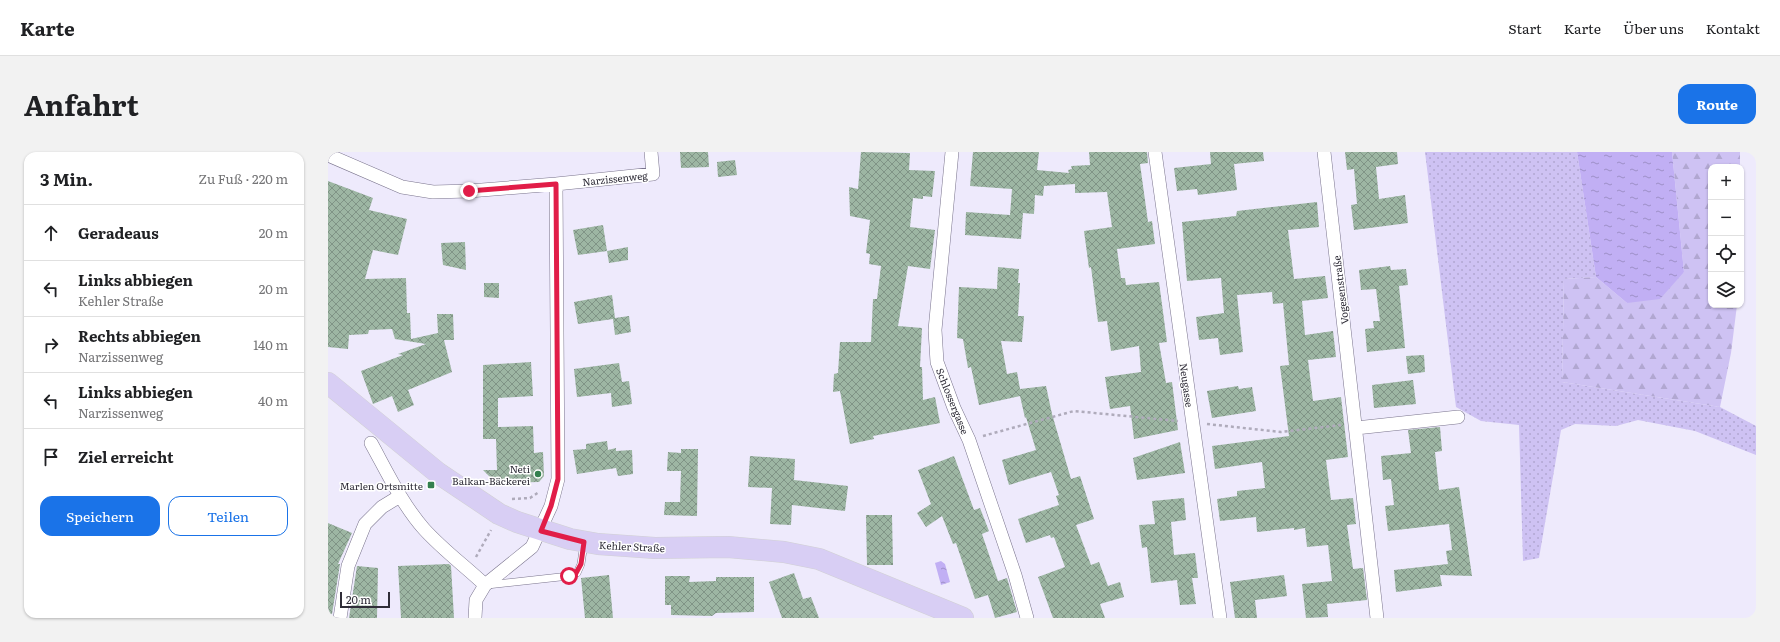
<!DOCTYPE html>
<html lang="de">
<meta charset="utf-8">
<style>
:root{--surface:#fff;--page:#f2f2f2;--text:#202124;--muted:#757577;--line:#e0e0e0;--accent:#1a73e8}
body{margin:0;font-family:Literata,serif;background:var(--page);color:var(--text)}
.controls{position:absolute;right:12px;top:12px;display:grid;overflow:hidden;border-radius:8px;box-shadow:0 1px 3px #0004}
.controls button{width:36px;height:36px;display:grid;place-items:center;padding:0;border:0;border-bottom:1px solid var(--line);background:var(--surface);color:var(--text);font:20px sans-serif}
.scale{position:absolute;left:12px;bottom:10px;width:50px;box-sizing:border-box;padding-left:4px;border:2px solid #2f2d38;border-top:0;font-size:11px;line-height:14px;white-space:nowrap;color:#2f2d38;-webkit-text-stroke:3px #fff;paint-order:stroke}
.stop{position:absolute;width:12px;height:12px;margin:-9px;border:3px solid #e11d48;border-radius:50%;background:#fff}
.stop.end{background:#e11d48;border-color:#fff;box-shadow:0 1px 4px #0008}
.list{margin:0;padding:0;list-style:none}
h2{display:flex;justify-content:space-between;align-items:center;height:52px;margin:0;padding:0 16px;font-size:17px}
h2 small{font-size:13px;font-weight:400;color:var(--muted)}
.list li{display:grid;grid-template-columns:26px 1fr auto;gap:12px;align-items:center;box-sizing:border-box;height:56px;padding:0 16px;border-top:1px solid var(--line)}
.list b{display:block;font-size:15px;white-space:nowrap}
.list p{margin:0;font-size:13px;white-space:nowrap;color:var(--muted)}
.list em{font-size:13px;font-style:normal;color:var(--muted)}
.actions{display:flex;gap:8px;padding:12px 16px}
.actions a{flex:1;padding:9px 0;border:1px solid var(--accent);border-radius:12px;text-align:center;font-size:14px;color:var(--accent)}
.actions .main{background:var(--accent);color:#fff}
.icon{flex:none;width:22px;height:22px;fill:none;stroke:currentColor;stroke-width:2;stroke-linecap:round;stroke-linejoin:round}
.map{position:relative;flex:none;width:1428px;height:466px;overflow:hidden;border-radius:12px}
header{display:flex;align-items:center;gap:24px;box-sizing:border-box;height:56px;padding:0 20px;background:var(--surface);border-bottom:1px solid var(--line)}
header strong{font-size:19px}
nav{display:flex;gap:22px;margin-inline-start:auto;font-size:14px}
.intro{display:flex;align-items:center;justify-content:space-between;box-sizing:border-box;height:96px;padding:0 24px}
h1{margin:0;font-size:28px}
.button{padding:10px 18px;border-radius:12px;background:var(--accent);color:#fff;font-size:14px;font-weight:700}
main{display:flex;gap:24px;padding:0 24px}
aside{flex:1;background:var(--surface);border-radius:12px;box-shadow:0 1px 3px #0004}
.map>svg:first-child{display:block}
</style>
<header>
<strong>Karte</strong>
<nav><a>Start</a><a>Karte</a><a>Über uns</a><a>Kontakt</a></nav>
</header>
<div class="intro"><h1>Anfahrt</h1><a class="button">Route</a></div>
<main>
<aside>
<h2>3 Min.<small>Zu Fuß · 220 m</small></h2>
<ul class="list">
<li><svg class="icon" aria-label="ahead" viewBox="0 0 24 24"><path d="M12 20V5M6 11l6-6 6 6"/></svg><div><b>Geradeaus</b></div><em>20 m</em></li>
<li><svg class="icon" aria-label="left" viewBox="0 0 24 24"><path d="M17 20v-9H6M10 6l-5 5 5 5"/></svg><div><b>Links abbiegen</b><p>Kehler Straße</p></div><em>20 m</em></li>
<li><svg class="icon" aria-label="right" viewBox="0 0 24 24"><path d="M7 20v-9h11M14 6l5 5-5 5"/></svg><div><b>Rechts abbiegen</b><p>Narzissenweg</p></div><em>140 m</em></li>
<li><svg class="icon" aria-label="left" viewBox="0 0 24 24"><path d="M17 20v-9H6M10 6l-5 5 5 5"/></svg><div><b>Links abbiegen</b><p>Narzissenweg</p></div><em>40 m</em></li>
<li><svg class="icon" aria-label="arrive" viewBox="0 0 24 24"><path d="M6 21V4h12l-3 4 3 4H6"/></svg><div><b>Ziel erreicht</b></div></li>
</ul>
<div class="actions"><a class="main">Speichern</a><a>Teilen</a></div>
</aside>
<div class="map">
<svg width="1428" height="466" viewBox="0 0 1428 466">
<defs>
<pattern id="grass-dots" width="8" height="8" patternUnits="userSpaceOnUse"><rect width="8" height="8" fill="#cec2f3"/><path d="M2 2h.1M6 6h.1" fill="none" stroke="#b1a7d1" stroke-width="1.8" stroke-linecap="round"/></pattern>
<pattern id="forest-firs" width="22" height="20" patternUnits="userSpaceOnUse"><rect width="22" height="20" fill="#cec2f3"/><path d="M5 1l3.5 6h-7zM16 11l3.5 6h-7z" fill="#b1a7d1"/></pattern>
<pattern id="water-ripples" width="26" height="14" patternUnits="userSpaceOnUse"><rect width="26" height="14" fill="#c1aff4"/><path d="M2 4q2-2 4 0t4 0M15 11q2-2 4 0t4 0" fill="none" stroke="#9d8fc7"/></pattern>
<pattern id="building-cross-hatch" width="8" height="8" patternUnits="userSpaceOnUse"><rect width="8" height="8" fill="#9db6a3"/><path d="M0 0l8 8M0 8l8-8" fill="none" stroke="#809486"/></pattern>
</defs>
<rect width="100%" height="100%" fill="#eeeafc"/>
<path fill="url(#grass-dots)" d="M1097,0H1249L1268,125L1236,127L1234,230L1392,255L1428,274V303L1367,279L1310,268L1288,274L1247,272L1233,278L1211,406L1195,409L1191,273L1153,269L1128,255Z"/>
<path fill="url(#forest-firs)" d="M1344,0H1412V15H1383V153H1409L1403,201L1392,255L1234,230L1236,127L1268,125L1299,151L1356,120Z"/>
<path fill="url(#water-ripples)" d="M1249,0H1344L1356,120L1332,147L1299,151L1268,125Z
M613,409L617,412L622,430L613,433L607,411Z"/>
<path fill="url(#building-cross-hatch)" d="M352,0H380L381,15L353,16Z
M533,0L582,1L581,18L607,19L604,45L595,44V47L585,46L582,75L607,78L602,117L580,114L570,174L594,176L592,215H594L595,248L607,245L612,271L545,284L546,287L522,292L512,239L505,240L506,222L510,221L512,190H543L545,147H549L553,114L541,112L542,102L538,101L542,68L522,64L521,35L530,37Z
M645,0H711L709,18L741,21L740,18L744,17L743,14L762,13L761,0H819L820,11L812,12L820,70L824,69L827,92L789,97L793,126H797L798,133L831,130L839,190L831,191L838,231L844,230L850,278L806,287L802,254L782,257L777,225L813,220L811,194L783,199L779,169L770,170L763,115L761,116L756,79L784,75L779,40L747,41V32L716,34L715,44L707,43L706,62L695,61L693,87L637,83L638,60L682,63L684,37L642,34Z
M882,0H935L936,9L906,12L909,38L870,43L869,37L849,39L846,16L883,12Z
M1017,0H1069L1070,12L1048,15L1051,47L1077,43L1080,71L1026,78L1023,53L1029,52L1026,17L1019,18Z
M407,8L409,23L390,25L389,10Z
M0,29L45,46L41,58L79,67L70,103L45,98L37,127L78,126L79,161H82L83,187L110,181L109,162H125L126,188H116L124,220L80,238L86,253L70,260L64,244L45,252L33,219L75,203L70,202L98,192L67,187L64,177L41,178L40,182L21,183L20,197L0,195Z
M989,50L991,75L960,78L966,127L997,124L1000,146L974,149L977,183L1005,179L1008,205L980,208L985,249L1013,245L1020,305L998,308L1003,348L1025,346L1028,372L1019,373L1025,417L1035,416L1039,448L999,452L1000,465L978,466L974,432L1004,429L1000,393L979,395L977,376L966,378V376L929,380L928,365L892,369L889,347L909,344V339L937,336L934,310L887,317L884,294L961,284L952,214L961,213L955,151L945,152L944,140L909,143L915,200L892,203L890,186L871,188L868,165L896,161L893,126L859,129L854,70L908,64L909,59Z
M275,73L279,99L250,103L245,78Z
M137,90L138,118L115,113L113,91Z
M300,95V108L281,111L279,99Z
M1062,114L1063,118L1078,117L1080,133L1071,134L1077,196L1039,200L1037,177L1046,176L1045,169H1052L1048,137L1033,138L1031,118Z
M670,115L691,117L690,131H692L690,164H696L694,190L673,189L679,222L689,220L692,237L718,234L724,262L743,327L752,324L766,367L748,373L763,413L771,410L780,434L792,430L796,445L772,452L777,466H725L710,425L737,415L726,385L723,386L722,383L698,391L690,367L731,353L728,344L731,343L723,320L681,333L674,308L708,298L698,265L697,266L692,244L651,253L643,215L640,216L635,187L629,186L631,135L669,137Z
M156,131H171V146L156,145Z
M284,143L287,166L301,164L303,180L287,183L285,167L250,172L246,150Z
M1096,203L1097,220L1080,222L1078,204Z
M203,210L205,244L170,246V275L205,274L206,301L215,300L216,324L211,330L168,331L155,318H169L168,287H155V213Z
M291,211L294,230L301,229L304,252L284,255L283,241L249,245L246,217Z
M1085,228L1088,252L1046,256L1044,233Z
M910,234L911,237L924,235L928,259L884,266L879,239Z
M1112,275L1114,299L1107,300L1111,338L1131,335L1144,424L1112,423L1114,434L1068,440L1066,418L1120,412L1118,399L1124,398L1121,372L1060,379L1057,354L1066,353L1063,327L1055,328L1053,304L1083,301L1080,278Z
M279,289L280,298L288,296V299L304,298L305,322L290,324L288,316L249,322L245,298L258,297V292Z
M852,290L857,321L809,328L805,306Z
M353,297H370L369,364L336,363L337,350H352L353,319H339L340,300L353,301Z
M422,304L467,307L466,328L520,334L517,359L464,353L463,373L442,372L444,336L420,335Z
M626,304L646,358L652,356L661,379L654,382L670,429L679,426L689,460L667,466L660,443L647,447L628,391L625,392L614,364L598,375L589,361L603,352L590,318Z
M856,346L858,368L843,370L846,403L867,401L870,426H864L868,452L852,453L849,428L823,431L819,395L814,396L811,373L827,372L824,349Z
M538,363H564L565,413H539Z
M0,371L24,381L10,412H12L4,462L0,463Z
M121,412L123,414L126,466H73L70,414Z
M29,414L50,416L49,466H21Z
M466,421L475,447L483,445L491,466H454L441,430Z
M281,423L285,466H257L253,426Z
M956,423L959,444L927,448L929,466H907L902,430Z
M337,424H362L361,430L388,429V425H426V460L388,461L384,464L343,463V453H337Z"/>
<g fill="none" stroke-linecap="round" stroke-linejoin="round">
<defs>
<path id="lane" d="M159,433L241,424L249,421L253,412L256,391"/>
<path id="street" d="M624,0L607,178L609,210L626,256L641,288L687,423L699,466
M827,0L892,466
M996,0L1049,466
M0,3L74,35L105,40L141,39L228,32L325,22L323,0
M1028,276L1130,265
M43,291C59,320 74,352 96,377C115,398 137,414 157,433
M12,466L20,414L37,372L54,355L72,344
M147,466L148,448L157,433L204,395L223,354L230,327L228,32"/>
<path id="primary" d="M0,231L110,321L171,362L189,370L242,387L270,392L327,396L400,395L456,400L491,407L635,466"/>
</defs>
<use href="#lane" stroke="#7a748d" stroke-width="8"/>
<use href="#street" stroke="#7a748d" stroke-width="14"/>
<use href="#primary" stroke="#d1d1d3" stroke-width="22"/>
<path stroke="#afabbb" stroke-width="2.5" stroke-dasharray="3 3" stroke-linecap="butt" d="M879,272L953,280L1013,273
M655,284L746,259L850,269
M184,347L202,346L211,340
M148,405L163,378"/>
<use href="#lane" stroke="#fff" stroke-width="7"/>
<use href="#street" stroke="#fff" stroke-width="13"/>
<use href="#primary" stroke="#d8cef4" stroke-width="21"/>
</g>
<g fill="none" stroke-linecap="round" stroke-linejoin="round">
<path stroke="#e11d48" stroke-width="5" d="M141,39L228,32L230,327L223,354L213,379L256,390L253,412L248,421L241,424"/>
</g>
<g fill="#34804e" stroke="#fff" stroke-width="1.5">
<circle cx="210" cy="322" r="4"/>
<rect x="99" y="329" width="8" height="8" rx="2"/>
</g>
<g text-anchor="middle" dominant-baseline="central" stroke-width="3" stroke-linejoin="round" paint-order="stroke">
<g font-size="10" fill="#2f2d38" stroke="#fff">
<text transform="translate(287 26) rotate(-6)">Narzissenweg</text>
<text transform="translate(1012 138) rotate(-97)">Vogesenstraße</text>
<text transform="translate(859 233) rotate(82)">Neugasse</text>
<text transform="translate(625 249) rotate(68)">Schlossergasse</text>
<text transform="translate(304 394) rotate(3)">Kehler Straße</text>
</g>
<g font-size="10" fill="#2f2d38" stroke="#fff" text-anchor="end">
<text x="202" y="316">Neti<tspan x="202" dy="12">Balkan-Bäckerei</tspan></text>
<text x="95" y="333">Marlen Ortsmitte</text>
</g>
</g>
</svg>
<div class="controls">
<button>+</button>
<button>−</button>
<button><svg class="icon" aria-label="locate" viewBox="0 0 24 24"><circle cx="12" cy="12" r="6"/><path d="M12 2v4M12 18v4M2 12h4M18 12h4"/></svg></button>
<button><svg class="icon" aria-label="layers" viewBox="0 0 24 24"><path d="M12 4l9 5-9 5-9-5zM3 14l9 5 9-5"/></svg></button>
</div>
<div class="scale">20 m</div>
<div class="stop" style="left:241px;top:424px"></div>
<div class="stop end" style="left:141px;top:39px"></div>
</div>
</main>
